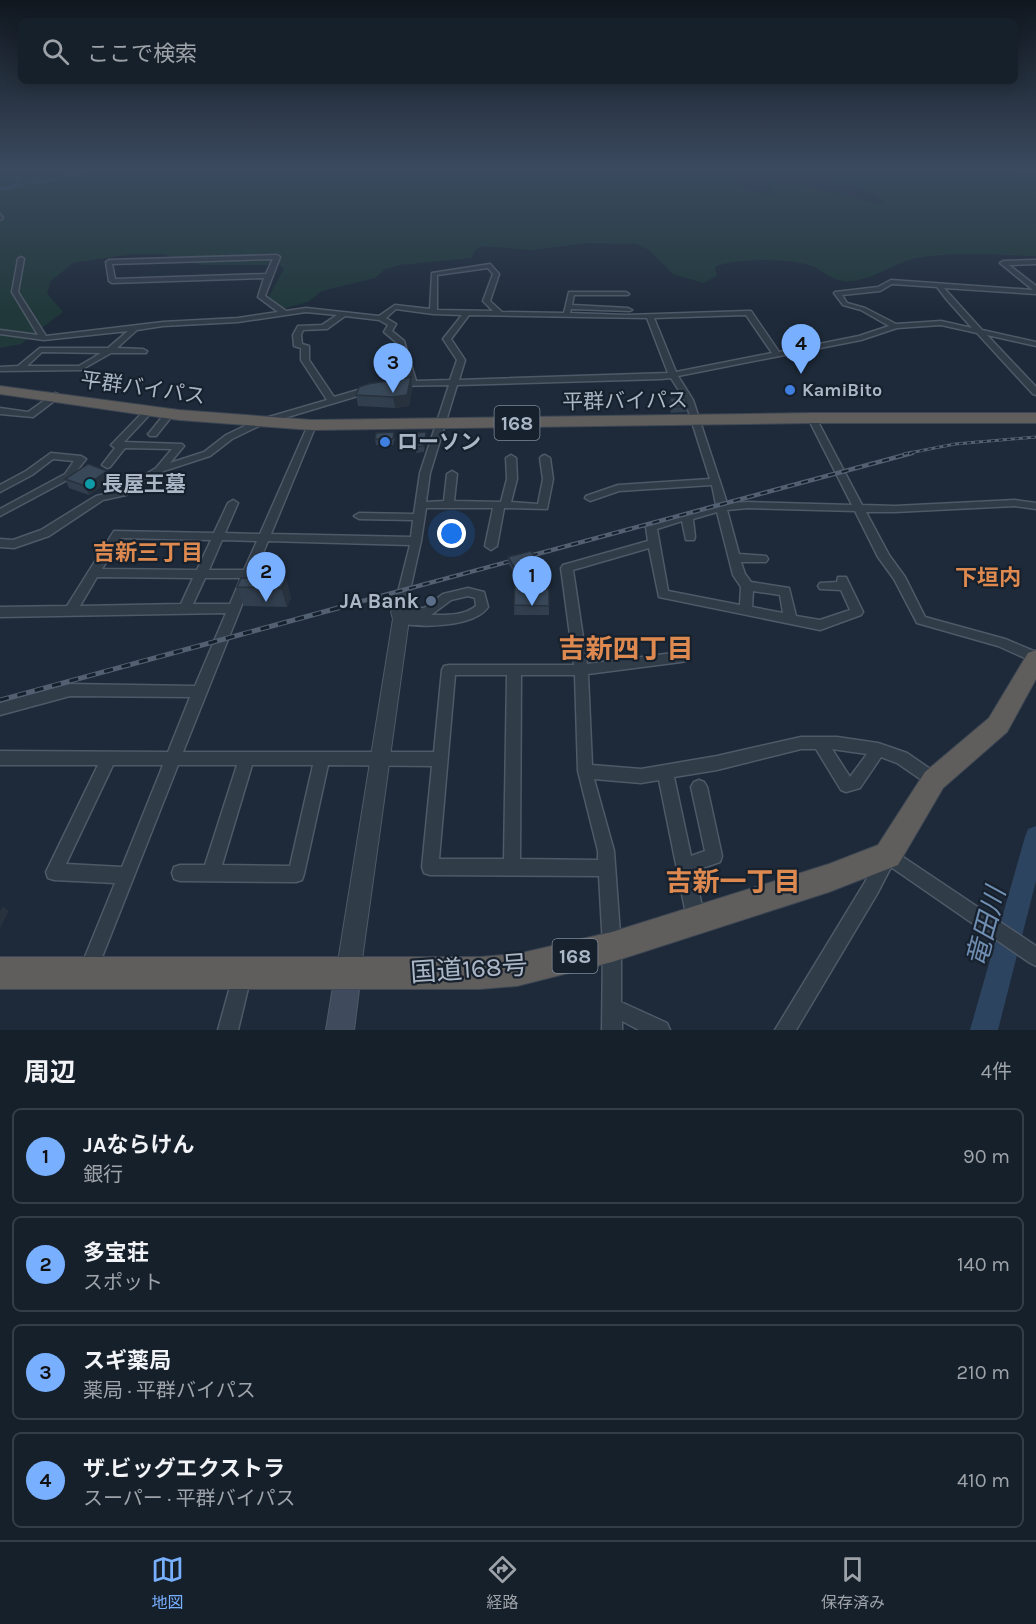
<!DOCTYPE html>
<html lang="ja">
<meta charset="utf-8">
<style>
:root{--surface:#16202b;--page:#232d37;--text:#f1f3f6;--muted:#9ea3a9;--line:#353e47;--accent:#78afff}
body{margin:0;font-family:Karla,"Noto Sans JP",sans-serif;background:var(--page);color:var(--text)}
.you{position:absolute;left:452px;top:534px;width:21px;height:21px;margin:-15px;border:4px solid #fff;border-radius:50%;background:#1a73e8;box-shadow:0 0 0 9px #1a73e833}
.badge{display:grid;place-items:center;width:39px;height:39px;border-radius:50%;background:var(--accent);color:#111;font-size:20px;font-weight:700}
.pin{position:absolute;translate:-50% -50px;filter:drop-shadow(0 2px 3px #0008)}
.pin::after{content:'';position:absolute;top:32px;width:21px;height:18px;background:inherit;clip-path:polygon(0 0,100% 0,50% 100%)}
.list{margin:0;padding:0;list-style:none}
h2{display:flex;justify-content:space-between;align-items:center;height:78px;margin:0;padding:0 24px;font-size:26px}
h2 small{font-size:20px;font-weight:400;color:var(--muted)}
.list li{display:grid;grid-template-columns:39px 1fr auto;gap:18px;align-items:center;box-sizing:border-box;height:96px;margin:0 12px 12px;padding:0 12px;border:2px solid var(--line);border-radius:9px}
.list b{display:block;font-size:22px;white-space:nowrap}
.list p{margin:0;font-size:20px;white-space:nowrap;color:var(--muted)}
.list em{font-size:20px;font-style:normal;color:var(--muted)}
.icon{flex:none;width:33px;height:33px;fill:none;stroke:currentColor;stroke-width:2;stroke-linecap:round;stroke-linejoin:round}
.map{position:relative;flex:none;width:1036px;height:1030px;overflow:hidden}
.search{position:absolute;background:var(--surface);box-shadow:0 3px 15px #0003;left:18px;right:18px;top:18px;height:66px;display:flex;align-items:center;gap:15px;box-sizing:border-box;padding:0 21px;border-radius:9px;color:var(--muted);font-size:22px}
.sheet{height:510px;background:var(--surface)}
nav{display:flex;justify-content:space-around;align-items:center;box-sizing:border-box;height:84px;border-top:2px solid var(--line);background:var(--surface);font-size:16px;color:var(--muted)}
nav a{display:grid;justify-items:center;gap:3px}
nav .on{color:var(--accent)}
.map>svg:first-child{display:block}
</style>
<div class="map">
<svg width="1036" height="1030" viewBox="0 0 1036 1030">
<rect width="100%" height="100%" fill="#1e2a39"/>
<path fill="#20383a" d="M0,169H711L737,174L735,181C743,192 763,194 775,193L770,187L753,184L777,179L780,182L815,187L879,204L884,203C873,181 820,186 798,169H833L859,176L877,172L903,175L895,169H1005L1036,175V256C998,255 955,251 917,258C893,263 867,284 843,281C831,279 824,272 814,267C796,258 733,258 715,267L717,276L703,283L673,274L649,250L637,244L588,243L530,250L483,246L475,250L472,258L400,265L384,270L375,278L322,291L308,302L287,308H271L267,299L284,269L280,265H203L184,262L164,254H131L73,263L51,281L47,293L63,312L21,344L0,348Z"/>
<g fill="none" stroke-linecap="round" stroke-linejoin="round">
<path stroke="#2d4460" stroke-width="1.5" d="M0,176L19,179L18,183L12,186
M9,187L53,180L95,169"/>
<path fill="#2d4460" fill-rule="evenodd" d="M12,185V189L0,191V187Z
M1036,826V881L998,1030H970L1025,837L1028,829Z"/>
<defs>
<path id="minor" d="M1020,169H1036V171Z
M0,214L3,218L0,220Z
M277,255L280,257L265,296L286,311L306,308L379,316L395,305L430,309L432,273L490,264L499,274L490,301L502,312L564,313L569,292H626L629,294L628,295H574L572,305L628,308L632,310L630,311L571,309L570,313L626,315L748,311H751L779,352L859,336L889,326L861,310L843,305L834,293L835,292L878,287L891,280L1033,290L1000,263L1003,261L1036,260V264L1009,265L1036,286V294L944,288L982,330L1036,342V346L987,335L1036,387V395L1033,394L977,333L941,325L897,328L861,340L678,376L693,400L727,503L748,502L852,505L808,418L812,415L816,418L862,505L895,506L1015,500L1036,503V509L1015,506L895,512H866L889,555L905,577L925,617L1005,639L1036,652V663L998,646L917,623L894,579L878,557L855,511L748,508L727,510L739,554L766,556L768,559L766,562H741L745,574L751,582L789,588L796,616L820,620L850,610L841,590L820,589L818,586L820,583L837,582L838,577H846L863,612L861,615L820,630L659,597L649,548L573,570L587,664L681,652L686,653L687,657L686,661L681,662L588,674L592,765L641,769L717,756L801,737H837L878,743L907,753L939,775L941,780L939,785L934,787L929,785L897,763L881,757L860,788L846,792L841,790L816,749H801L717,770L674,777L691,856L705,851L691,787L694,782L699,780L704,782L707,787L722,856L720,862L694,871L705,919L702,925L696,928L690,925L687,919L659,780L641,783L594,779L614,851L621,947V1002L667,1023L670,1030H639L622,1021V1030H602L603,947L599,876L430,875L424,873L422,867L432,766L328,765L304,874L302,880L296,882L180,881L174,879L172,873L174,867L180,865H205L237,765H178L95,975L89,978L83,975L80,969L115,883L54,880L48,878L46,872L98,765H0V751L168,752L190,697L70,696L0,715V703L70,684L195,686L226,613L0,617V607L67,606L114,531L214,533L228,503L233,500L238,503L225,533L260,534L308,425L312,422L316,425L271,534L411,537L413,520L359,519L354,516L359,513L414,514L420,473L449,385L395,386V382L407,381L396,342L384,332L388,325L379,320L345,316L327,329L303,330L301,335L302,344L309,346V360L334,397L368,387L371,388V392L261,425L232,439L210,456L164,471L126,495L103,500L49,536L14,548L0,547V539L13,540L41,530L96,496L119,491L156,468L172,449L125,448L110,467L107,468L102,465L115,448L111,445L113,443L146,409L149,408L153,411L124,442L182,444L184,446L170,463L204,452L226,435L255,421L327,400L301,360V348L294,346L293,335L298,326L322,325L337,315L306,312L238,322L163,326L137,330L117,348L143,349L147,351L146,353H111L81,370L0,371V367L18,366L40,348H108L128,331L44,340L0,334V330L38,335L12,292L18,259L21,257L24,259L18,292L46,336L163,322L238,318L278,312L258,297L264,278L112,283L109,281L106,262L109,260ZM273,259L266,274L115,279L112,264ZM488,268L493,274L483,301L493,311L437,310V275ZM892,284L937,287L947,300L972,328L941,321L896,324L865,308L847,303L842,295L880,291ZM396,309L433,314L462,315L443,339L457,360L450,380L416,381L404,341L392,331L396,324L386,318ZM469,315L647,318L668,373L459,380L465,360L451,339ZM746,315L772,353L676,372L654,318ZM42,352L101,353L79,366H27ZM671,378L685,400L710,479L618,485L586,496L585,498L590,501L619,491L712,485L716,505L647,525L646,527L648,541L563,565L561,568L574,665H449L444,666L442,670L434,752H183L253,577L256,574L255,572L268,541L410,545L393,612L397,616L395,619L397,622C418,629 475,627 488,607L484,592L468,588L443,594L424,608H406L421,541L426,508H493L485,546L491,550L497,546L504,508L547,509L553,479L550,458L545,455L542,456L540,458L543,479L538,504L511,502L517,479L516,458L511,455L506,458L507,479L501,502L454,501L457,474L452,471L447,474L444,501L426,502L430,473L457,385L661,379ZM717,512L733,575L741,587L740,605L668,591L657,529L682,521L686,540H694L695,537L693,519ZM121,538L211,540L197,570L102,569ZM222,540L257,541L244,570H209ZM97,577L193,578L181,604L80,606ZM205,578H241L230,604H193ZM753,591L780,595L783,613L752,607ZM468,596L475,598L476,606C464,616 446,615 431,615L451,600ZM455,675H507L504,859H439ZM521,675H575L578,771L598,851V860L520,859ZM832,749L867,754L850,777ZM113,765H163L122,867L66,864ZM252,765H313L290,866L222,865Z
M55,393L58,394V398L33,417L0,414V408L28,412Z
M169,411L172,412V416L156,436H150L148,434L150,432L166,412Z
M51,453L81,456L86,459L71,478L0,516V509L65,474L74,461L53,459L32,475L0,492V485L26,471Z
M888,847L1036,946V966L1030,963L891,867L877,894L796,1030H775L865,882L882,849Z
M242,967L248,970L251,976L238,1030H218L233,976L236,970Z"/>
<path id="tertiary" d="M399,606L405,608L409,619L360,974L356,982L348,986L340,982L336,974L393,619L391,612L393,608Z"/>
<path id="secondary" d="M348,961L357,965L361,974L354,1030H326L335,974L339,965Z"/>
<path id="trunk" d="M0,386L179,410L312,420L812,413H1036V423H812L312,430L179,420L0,394Z
M1036,650V679L1007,732L943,788L898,865L829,892L612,962L517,986L480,989H0V957H480L517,954L612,932L829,864L878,845L925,772L989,718L1028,653Z"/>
</defs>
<use href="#minor" stroke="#4f5967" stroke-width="3"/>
<use href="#tertiary" stroke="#4f5967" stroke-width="2"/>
<use href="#secondary" stroke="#4f5967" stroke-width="2"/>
<use href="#trunk" stroke="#3c4654" stroke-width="2"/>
<use href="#minor" fill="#313c49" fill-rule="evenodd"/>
<use href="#tertiary" fill="#313c49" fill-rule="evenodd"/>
<use href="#secondary" fill="#3f4b5d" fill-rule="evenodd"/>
<use href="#trunk" fill="#605e5c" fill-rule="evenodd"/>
<defs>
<path id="rail-far2" d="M904,454L955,444L1036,437"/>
<path id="rail-far1" d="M355,603L912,453"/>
<path id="rail" d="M0,700L360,602"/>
</defs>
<use href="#rail-far2" stroke="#536071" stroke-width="3"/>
<use href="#rail-far1" stroke="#536071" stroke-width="4.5"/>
<use href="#rail" stroke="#536071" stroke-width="5"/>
<use href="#rail-far2" stroke="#17212d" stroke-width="1.5" stroke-dasharray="4" stroke-linecap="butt"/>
<use href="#rail-far1" stroke="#17212d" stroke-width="2" stroke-dasharray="7" stroke-linecap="butt"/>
<use href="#rail" stroke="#17212d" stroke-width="3" stroke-dasharray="9" stroke-linecap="butt"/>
</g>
<path fill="#313e4d" d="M411,377L412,388L409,406L395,408L358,406L356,395Z
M670,398L688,407L687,412L671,413L669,404Z
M426,432V438L424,452L416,453V447Z
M395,438L393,445H376L375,439Z
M65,479L111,480L89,495L69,488Z
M508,557L537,567L514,573L508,563Z
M286,579L291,598L287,607L244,606L237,587Z
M515,579L532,588L549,606V615H514Z"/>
<path fill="#28323e" d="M411,377L412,388L409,406L395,408L393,397Z
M426,432V438L424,452V446Z
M107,471L111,480L89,495L85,486Z
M537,560V567L514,573V567Z
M286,579L291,598L287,607L281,588Z
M3,906L9,911L0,928V911Z"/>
<path fill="#394859" stroke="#28323e" stroke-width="1.5" d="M411,377L407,395L393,397L356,395L359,387L368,384Z
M670,398H685L688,407H672Z
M394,432L393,439H375L376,433Z
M426,432L424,446L416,447L417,433Z
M88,464L107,471L85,486L65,479Z
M531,551L537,560L514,567L508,557Z
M241,578L286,579L281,588L237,587Z
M515,579H531L532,588L549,589V606L514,605Z"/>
<linearGradient id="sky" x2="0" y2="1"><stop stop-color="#10171f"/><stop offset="0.54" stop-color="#3b4a5f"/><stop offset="1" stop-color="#3b4a5f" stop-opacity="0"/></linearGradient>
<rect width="1036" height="313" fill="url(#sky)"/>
<g fill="#3f7fe0" stroke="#17212d" stroke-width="2">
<circle cx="790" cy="390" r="6"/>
<circle cx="385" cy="442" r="6"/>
</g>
<circle fill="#0f9aa8" stroke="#17212d" stroke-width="2" cx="90" cy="484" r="6"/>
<circle fill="#5c6f8a" stroke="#17212d" stroke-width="2" cx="431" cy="601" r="6"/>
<g text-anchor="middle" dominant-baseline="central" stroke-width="4.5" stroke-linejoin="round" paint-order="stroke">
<g font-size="18" font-weight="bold" fill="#abb6c6" stroke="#17212d" text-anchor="start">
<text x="802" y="390">KamiBito</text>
</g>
<g fill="#17212d" stroke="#7f8998" stroke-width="1.5">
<rect x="494.5" y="406" width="45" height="34" rx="4.5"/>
<rect x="552.5" y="939" width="45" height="34" rx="4.5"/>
</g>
<g font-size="20" font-weight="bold" fill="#abb6c6">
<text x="517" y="423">168</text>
<text x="575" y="956">168</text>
</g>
<g font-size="21" fill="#abb6c6" stroke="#17212d">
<text transform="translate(143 388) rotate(8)">平群バイパス</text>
<text transform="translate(625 401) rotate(-1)">平群バイパス</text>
</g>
<g font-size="21" font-weight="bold" fill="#abb6c6" stroke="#17212d" text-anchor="start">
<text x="397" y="442">ローソン</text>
<text x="102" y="484">長屋王墓</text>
<text x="419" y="601" text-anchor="end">JA Bank</text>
</g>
<g font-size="22" font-weight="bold" fill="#dd894f" stroke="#17212d">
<text x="148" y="553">吉新三丁目</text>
<text x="988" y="578">下垣内</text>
</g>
<g font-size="26" fill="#abb6c6" stroke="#17212d">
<text transform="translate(469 969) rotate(-4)">国道168号</text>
</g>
<g font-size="27" font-weight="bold" fill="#dd894f" stroke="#17212d">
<text x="626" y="649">吉新四丁目</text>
<text x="733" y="882">吉新一丁目</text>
</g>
<g font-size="27" font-style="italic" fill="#708eb2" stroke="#17212d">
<text transform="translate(986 927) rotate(-75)">竜田川</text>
</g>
</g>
</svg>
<div class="you"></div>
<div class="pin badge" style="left:532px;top:606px">1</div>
<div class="pin badge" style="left:266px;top:602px">2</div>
<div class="pin badge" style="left:393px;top:393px">3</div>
<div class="pin badge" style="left:801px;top:374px">4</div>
<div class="search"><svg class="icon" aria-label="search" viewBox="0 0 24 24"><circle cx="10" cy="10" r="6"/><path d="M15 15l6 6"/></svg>ここで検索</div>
</div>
<section class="sheet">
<h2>周辺<small>4件</small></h2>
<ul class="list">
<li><span class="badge">1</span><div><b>JAならけん</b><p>銀行</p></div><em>90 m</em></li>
<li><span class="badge">2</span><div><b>多宝荘</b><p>スポット</p></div><em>140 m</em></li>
<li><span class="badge">3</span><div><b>スギ薬局</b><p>薬局 · 平群バイパス</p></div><em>210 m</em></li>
<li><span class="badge">4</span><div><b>ザ.ビッグエクストラ</b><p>スーパー · 平群バイパス</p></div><em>410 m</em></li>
</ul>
</section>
<nav>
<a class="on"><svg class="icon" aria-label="map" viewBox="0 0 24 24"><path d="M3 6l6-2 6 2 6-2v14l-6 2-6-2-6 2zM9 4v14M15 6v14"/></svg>地図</a>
<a><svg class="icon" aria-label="directions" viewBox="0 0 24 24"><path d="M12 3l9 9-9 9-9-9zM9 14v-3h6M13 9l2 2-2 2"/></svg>経路</a>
<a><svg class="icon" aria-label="saved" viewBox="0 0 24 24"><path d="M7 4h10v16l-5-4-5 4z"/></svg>保存済み</a>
</nav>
